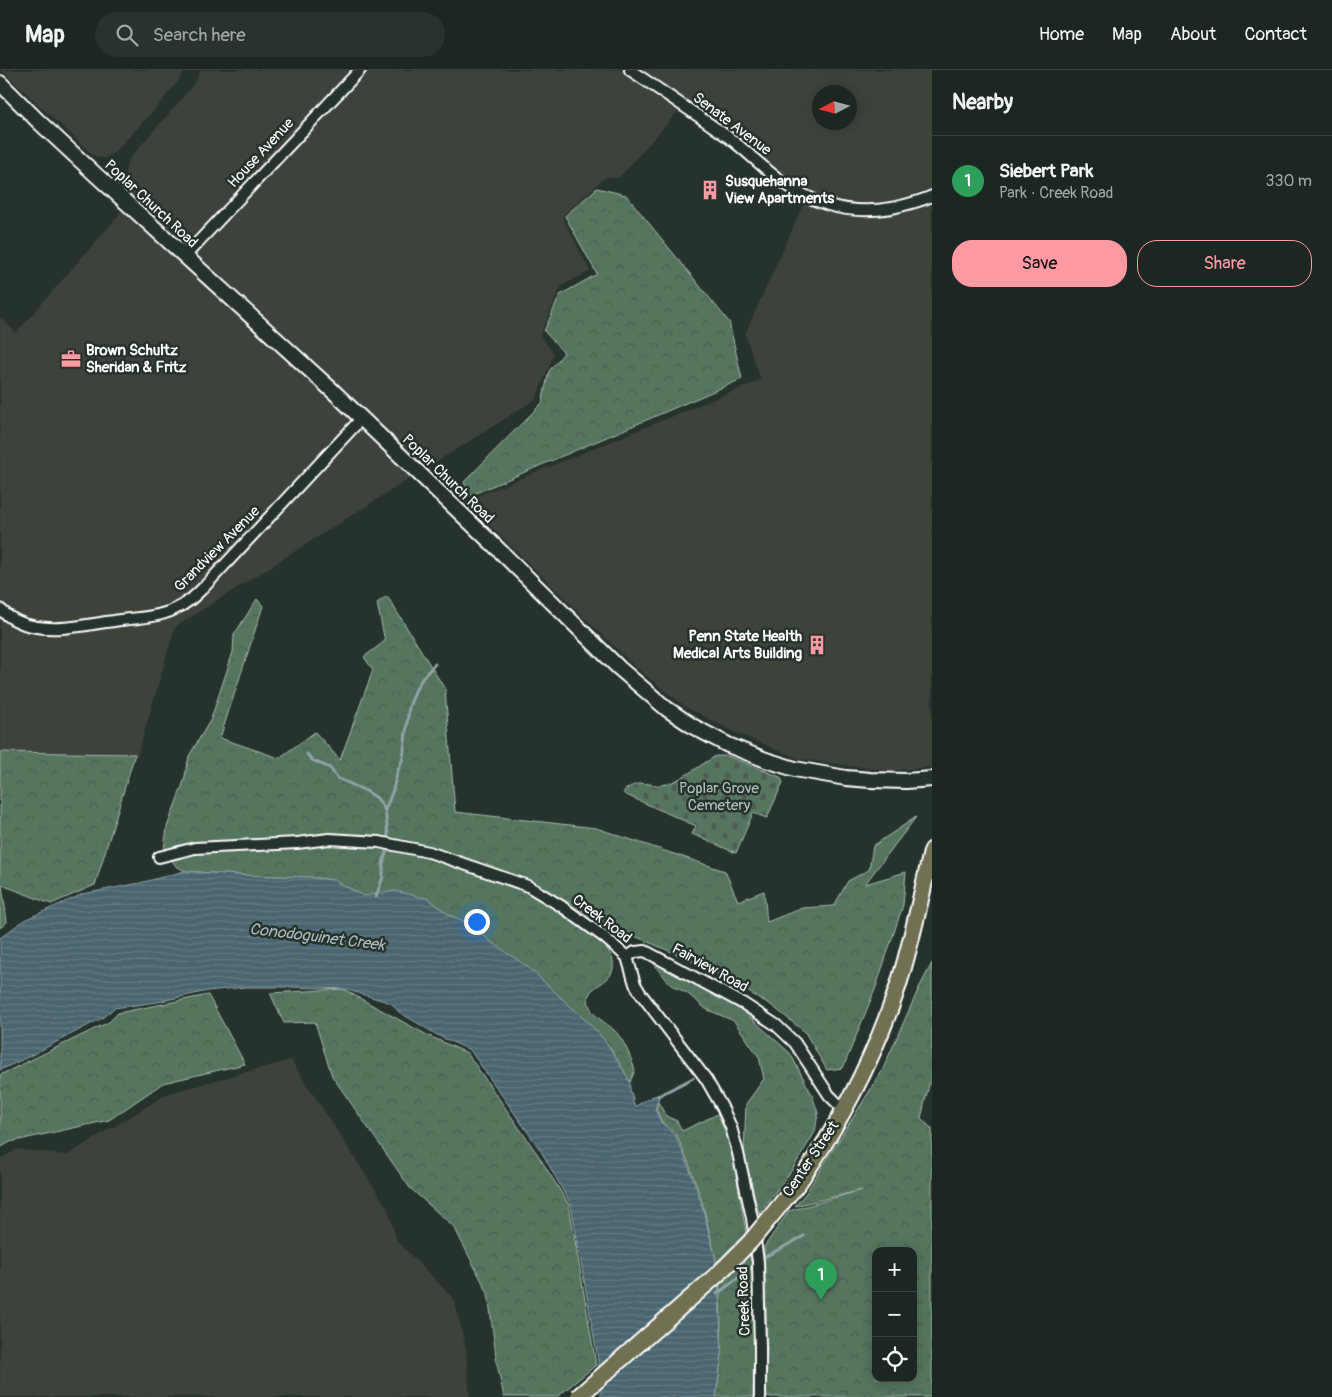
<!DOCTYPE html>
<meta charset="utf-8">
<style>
:root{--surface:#1c2622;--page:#29322f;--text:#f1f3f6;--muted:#a0a5a5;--line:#3a4340;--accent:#ff9aa2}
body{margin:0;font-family:Pangolin,sans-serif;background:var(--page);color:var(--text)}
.controls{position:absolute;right:15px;bottom:15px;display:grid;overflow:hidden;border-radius:10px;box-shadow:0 2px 12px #0003}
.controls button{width:45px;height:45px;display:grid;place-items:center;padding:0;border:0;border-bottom:1px solid var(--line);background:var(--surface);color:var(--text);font:25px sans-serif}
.compass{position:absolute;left:812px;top:15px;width:45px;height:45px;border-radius:50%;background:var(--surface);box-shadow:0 2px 12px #0003;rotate:264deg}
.you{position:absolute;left:476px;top:851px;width:18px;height:18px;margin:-12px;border:4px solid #fff;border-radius:50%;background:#1a73e8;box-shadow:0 0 0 8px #1a73e833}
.badge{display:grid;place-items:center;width:32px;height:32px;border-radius:50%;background:var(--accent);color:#fff;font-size:16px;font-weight:700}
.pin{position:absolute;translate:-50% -41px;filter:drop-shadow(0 1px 2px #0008)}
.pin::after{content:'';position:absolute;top:26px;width:18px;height:15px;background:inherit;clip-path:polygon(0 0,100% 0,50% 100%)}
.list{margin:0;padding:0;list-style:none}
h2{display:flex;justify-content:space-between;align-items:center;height:65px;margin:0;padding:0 20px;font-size:21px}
h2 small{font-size:16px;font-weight:400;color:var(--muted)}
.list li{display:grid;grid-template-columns:32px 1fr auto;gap:15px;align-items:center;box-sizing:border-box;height:90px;padding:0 20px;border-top:1px solid var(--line)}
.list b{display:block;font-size:19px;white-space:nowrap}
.list p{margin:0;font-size:16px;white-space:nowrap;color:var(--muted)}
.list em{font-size:16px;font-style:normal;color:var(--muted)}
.actions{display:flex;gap:10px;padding:15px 20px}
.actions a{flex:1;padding:11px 0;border:1px solid var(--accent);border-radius:20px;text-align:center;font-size:18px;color:var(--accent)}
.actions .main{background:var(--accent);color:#111}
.icon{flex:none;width:28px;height:28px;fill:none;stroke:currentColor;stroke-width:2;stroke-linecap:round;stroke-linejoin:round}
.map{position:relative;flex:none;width:932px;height:1327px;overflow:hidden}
header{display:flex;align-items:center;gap:30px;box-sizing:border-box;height:70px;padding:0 25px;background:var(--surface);border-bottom:1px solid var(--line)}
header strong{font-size:24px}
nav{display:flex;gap:28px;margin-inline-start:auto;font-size:18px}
.search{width:350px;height:45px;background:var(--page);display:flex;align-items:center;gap:12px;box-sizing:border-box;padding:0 18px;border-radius:28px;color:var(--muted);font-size:19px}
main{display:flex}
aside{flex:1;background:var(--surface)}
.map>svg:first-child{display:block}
</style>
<header>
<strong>Map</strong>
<div class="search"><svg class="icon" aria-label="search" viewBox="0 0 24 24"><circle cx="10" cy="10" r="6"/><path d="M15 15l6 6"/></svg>Search here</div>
<nav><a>Home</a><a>Map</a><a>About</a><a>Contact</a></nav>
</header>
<main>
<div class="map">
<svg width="932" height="1327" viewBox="0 0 932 1327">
<defs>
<pattern id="forest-crowns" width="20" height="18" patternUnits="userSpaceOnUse" patternTransform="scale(1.25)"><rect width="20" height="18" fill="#54755f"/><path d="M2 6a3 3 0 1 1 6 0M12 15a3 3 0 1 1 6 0" fill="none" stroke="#4f5c54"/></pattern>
<pattern id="cemetery-stones" width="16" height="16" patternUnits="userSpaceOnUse" patternTransform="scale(1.25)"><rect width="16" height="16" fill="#54755f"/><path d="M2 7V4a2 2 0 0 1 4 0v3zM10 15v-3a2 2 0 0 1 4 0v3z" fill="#4f5c54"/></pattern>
<pattern id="water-rules" width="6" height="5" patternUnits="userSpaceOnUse" patternTransform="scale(1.25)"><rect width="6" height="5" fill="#4a656f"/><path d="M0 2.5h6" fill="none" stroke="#657c85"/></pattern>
</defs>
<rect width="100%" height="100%" fill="#26332d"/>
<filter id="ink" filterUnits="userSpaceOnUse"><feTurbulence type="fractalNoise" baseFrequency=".02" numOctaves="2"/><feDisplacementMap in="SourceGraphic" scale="10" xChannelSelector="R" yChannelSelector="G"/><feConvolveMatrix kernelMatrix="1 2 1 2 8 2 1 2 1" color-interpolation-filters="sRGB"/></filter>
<g filter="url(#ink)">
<path fill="#3c423a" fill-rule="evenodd" d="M1,0H185L178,11L158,36L114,83L104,88L97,87L93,85Z
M201,0H932V118L892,132L873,133L847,132L828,128L808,121L789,109L686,32L619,108L605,107L562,147L590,201L561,216L540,265L554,284L536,329L175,557L137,687L0,685V247L16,263L119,145L127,115L125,110V104L127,94L133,84L181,30L195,12ZM819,22H849V52H819Z
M932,132V697L890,701L799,689L732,661L687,638L635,597L465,431L761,310L745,264L804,133L832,143L852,147H869L885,146L903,143Z
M291,990L388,1139L397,1171L454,1229L466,1278L470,1327H0V1089L17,1079L67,1085L169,1023Z"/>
<path fill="url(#forest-crowns)" stroke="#aabaaf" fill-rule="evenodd" d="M597,118L626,125L729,252L742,309L469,426L464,412L542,333L549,301L564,283L544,261L560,225L597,204L565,146Z
M387,526L445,619L455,742L596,758L725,801L738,831L764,821L767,852L802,838L834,836L848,811L869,800L873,776L916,747L865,814L906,802L903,835L876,917L843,998L827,1000L805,962L771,935L721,906L681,886L625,862L606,856L531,812L450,786C467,794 485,802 502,809C510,813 519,816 526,820C536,826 545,833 555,839C570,849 610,872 613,891C617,918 580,912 590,937C593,947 607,953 614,960C625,971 630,986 635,1000L630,1012L624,1001L608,975L594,958L560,928L468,853L449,845L429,829L364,826L333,810L308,807L237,805L185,801L176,796L164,780L167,757L184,711L189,686L211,649L233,582L234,565L257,529L263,536L220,668L279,688L315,662L340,690L373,600L364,587L385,571L377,533Z
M0,682L135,684L95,815L51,834L2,815L7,852L0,858Z
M650,888L679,902L744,942L790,983L812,1025L818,1043L815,1062L792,1100L759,1144L744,1083L746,1034L764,1009L759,987L734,951L706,939L687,923L671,915L650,889Z
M932,893V1002L921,1048L932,1059V1327H765L767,1280L764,1177L789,1141L862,1120L795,1136L806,1123L882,1001L918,920ZM876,1181H913V1308H876Z
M343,919L427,965L467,983L538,1085L569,1135L596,1295L557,1327H504L497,1294L488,1223L454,1157L410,1118L332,1006L315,952L284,953L270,923Z
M208,925L245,994L163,1013L109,1050L10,1072L0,1078V1005L109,952L118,943Z
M658,1032L666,1046L677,1051L682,1061L718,1044L728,1070L735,1098L752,1197L754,1272L753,1327H716L722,1283L719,1203L702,1131L689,1094L676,1064L661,1051L656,1038Z"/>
<path fill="url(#cemetery-stones)" stroke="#aabaaf" d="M716,686H728L780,707L783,712L767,748L753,743L736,783L692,764L696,756L624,724V721C631,715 640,712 649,714C653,714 657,716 661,715C677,714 701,694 716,686Z"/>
<path fill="url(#water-rules)" stroke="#92a3a9" d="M185,801L237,805L308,807L333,810L364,826L395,821L429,829L449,845L468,853L490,871L528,897L594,958L608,975L624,1001L630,1012V1020L633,1028V1033L636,1036L651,1027L660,1024L655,1039L661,1052L675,1065L688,1095L701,1132L715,1186L718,1203L601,1308L571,1135L541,1081L470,980L439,966L399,942L391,933L345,919L290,917H245L208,921L157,932L114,938L102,948L30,986L0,1000V868L24,850L83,824L140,813Z
M718,1204L722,1283L716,1327H601V1313Z"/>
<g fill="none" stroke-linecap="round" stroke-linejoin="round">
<path stroke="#92a3a9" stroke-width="3" d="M307,684L312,690L330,698L337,708L366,721L377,728L385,740
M376,827L383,807V794L387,779L388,764L385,740L393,720L397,703L403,688L409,637L416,619L423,607L435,594
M658,1026L693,1008
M763,1188L804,1166
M717,1224L752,1197"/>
<defs>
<path id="street" d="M630,0C663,22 696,44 728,67C743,78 757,92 772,104C808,133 845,146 892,138C905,135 919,132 932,126
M184,187L360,0
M0,539C10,549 23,555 37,557C62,561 89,554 114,551C134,548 157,548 175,539C187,534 196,525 205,516L361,349
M159,787L195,778L297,773L329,769L379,772L429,782L528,816L561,836L604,867L627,887L635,914L641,924L706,1009L722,1037L731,1057L738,1083L752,1148L758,1192L760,1277V1327
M627,887L635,882L645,881L744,934L776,955L795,973L829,1025L844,1040"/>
<path id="secondary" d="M0,13L38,51L95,104L334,322L497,478L619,598L667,639L694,657L728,675L766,690L795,699L846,708L870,710L906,711L932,709"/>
<path id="primary" d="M799,1112C841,1052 875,986 898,916C912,872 921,825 932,780"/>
</defs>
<use href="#street" stroke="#fff" stroke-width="14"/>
<use href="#secondary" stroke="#fff" stroke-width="18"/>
<use href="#primary" stroke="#fff" stroke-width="19"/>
<use href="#street" stroke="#26332d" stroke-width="10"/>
<use href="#secondary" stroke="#26332d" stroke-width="14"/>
<use href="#primary" stroke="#716f52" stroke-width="15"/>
<defs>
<path id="primary-bridge" d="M578,1327L718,1204L750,1172L799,1112"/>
</defs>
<use href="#primary-bridge" stroke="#fff" stroke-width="19" stroke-linecap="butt"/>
<use href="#primary-bridge" stroke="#716f52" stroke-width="15"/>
</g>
</g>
<defs>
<symbol id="building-bare" viewBox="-9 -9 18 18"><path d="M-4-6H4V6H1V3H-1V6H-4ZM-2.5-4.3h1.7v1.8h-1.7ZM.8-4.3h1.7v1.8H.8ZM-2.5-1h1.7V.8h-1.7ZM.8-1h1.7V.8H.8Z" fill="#ff9aa2" stroke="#26332d" stroke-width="2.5" paint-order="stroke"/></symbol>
<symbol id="office-bare" viewBox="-9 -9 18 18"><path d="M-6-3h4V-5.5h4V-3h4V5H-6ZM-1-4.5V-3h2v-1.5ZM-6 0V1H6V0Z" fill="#ff9aa2" stroke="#26332d" stroke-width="2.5" paint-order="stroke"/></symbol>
</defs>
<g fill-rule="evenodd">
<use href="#building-bare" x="696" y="106" width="28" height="28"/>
<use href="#office-bare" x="57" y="275" width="28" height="28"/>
<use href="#building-bare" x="803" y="561" width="28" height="28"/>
</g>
<g text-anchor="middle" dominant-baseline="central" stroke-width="5" stroke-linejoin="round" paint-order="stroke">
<g font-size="15" fill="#fff" stroke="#26332d">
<text transform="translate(732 54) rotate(37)">Senate Avenue</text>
<text transform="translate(261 83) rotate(-47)">House Avenue</text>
<text transform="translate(151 134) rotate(43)">Poplar Church Road</text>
<text transform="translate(448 409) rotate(44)">Poplar Church Road</text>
<text transform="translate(217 479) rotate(-45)">Grandview Avenue</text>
<text transform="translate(602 849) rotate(37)">Creek Road</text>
<text transform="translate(710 898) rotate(29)">Fairview Road</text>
<text transform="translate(811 1089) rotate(-56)">Center Street</text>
<text transform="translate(744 1231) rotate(-92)">Creek Road</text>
</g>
<g font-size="15" font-weight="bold" fill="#fff" stroke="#26332d" text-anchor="start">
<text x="725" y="111">Susquehanna<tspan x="725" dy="17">View Apartments</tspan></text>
<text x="86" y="280">Brown Schultz<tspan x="86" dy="17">Sheridan &amp; Fritz</tspan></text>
<text x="802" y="566" text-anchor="end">Penn State Health<tspan x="802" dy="17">Medical Arts Building</tspan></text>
</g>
<g font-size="15" fill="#b2c1b7" stroke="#26332d">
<text x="719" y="718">Poplar Grove<tspan x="719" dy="17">Cemetery</tspan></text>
</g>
<g font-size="16" font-style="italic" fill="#aebabe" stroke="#26332d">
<text transform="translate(317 867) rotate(7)">Conodoguinet Creek</text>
</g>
</g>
</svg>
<div class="controls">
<button>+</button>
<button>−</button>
<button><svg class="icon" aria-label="locate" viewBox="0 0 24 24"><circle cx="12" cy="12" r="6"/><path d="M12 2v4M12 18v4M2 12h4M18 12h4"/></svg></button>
</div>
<svg class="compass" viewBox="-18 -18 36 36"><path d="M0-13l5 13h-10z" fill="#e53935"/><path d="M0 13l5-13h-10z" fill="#a0a5a5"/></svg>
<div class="you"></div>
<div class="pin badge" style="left:821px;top:1230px;background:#2e9e5b">1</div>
</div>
<aside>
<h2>Nearby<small></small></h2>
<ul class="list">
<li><span class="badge" style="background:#2e9e5b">1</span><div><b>Siebert Park</b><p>Park · Creek Road</p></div><em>330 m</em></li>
</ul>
<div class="actions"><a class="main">Save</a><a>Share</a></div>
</aside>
</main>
